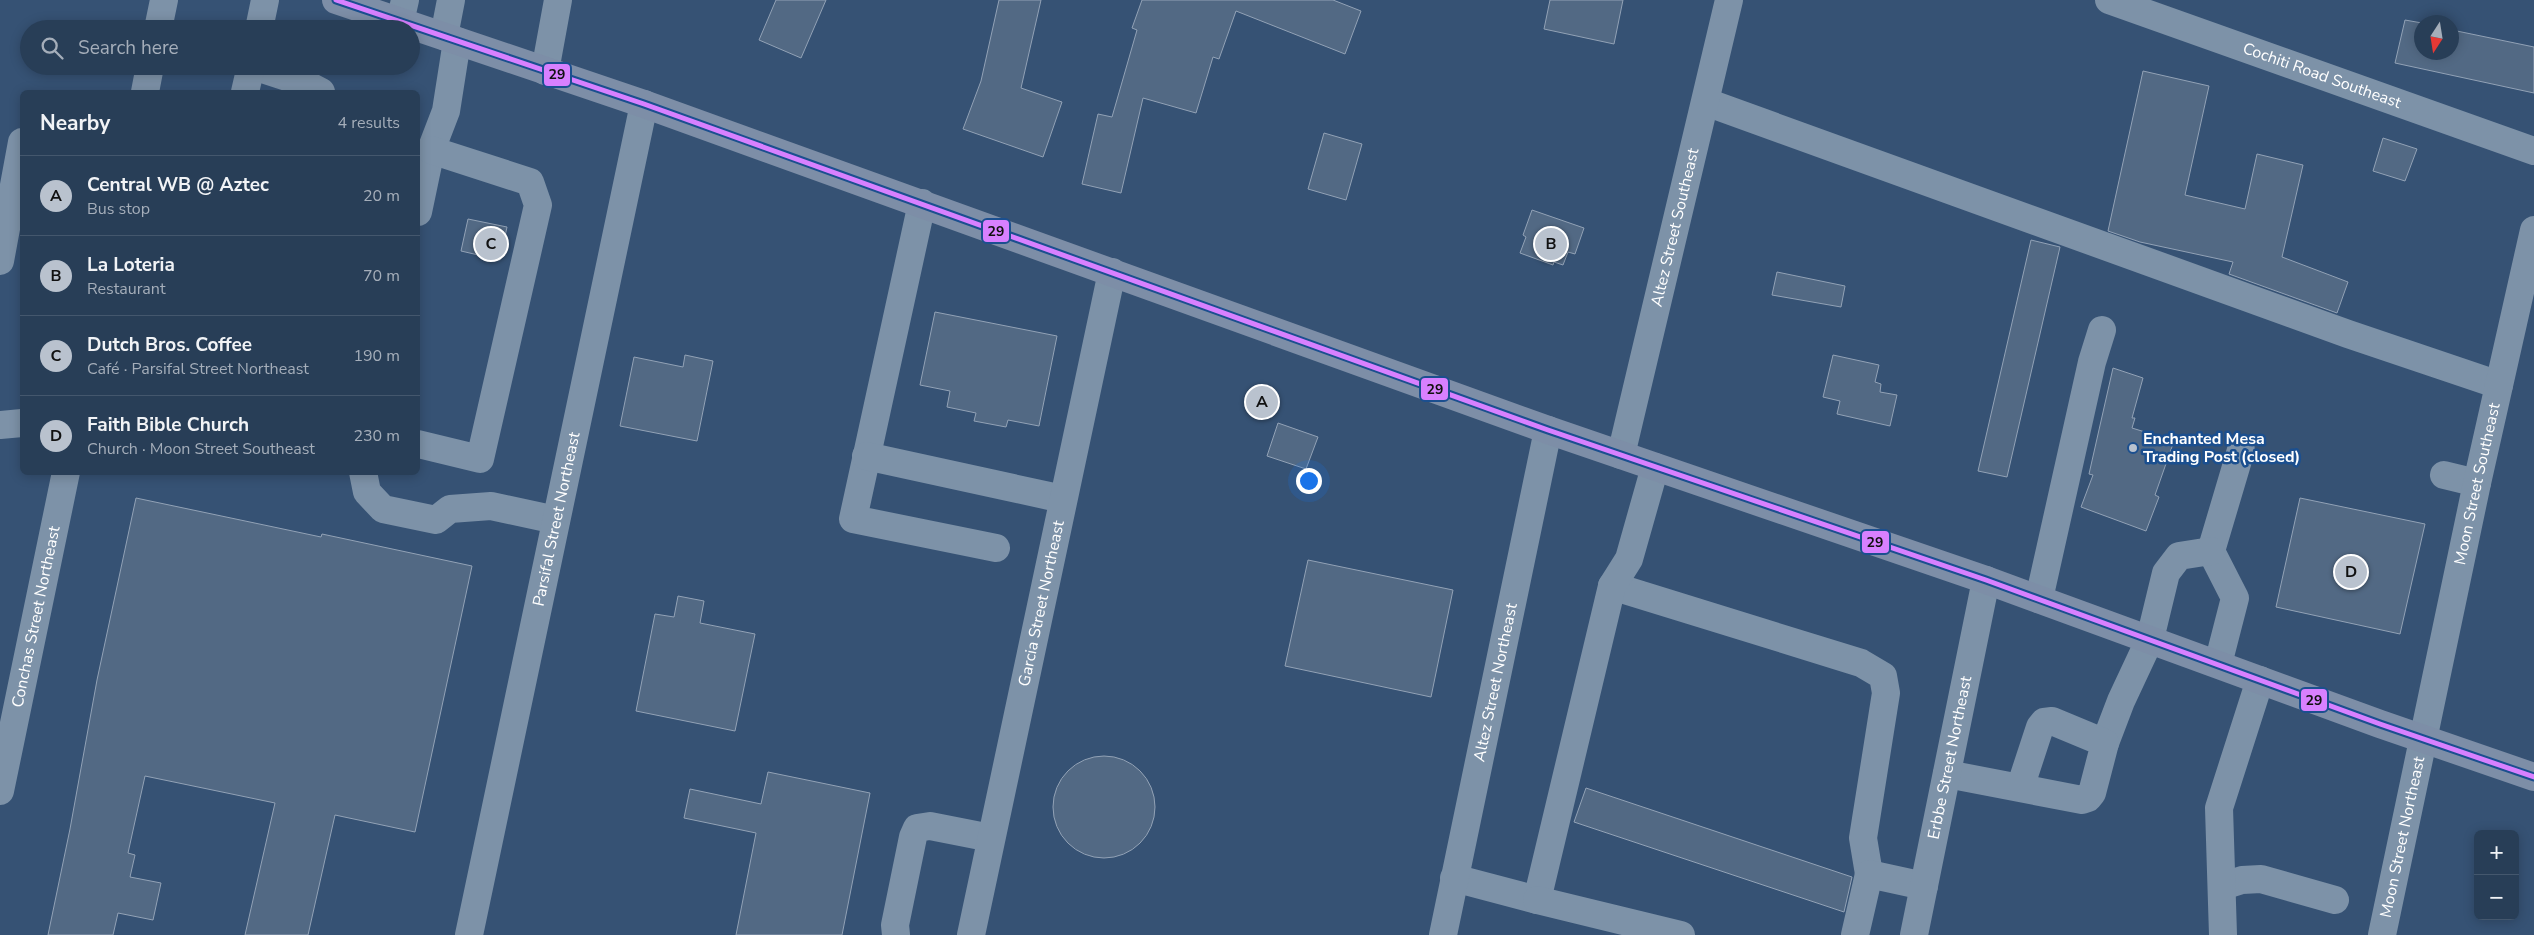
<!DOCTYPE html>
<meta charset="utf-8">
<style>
:root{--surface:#283e57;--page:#344961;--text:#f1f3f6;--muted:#a5aeba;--line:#44576d;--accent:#b9c2ce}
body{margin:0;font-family:"Nunito Sans",sans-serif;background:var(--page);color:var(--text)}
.controls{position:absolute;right:15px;bottom:15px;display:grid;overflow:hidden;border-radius:8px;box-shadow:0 2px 12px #0003}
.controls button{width:45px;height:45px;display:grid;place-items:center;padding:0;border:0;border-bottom:1px solid var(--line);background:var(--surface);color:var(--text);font:25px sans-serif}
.compass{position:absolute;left:2414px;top:15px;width:45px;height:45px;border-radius:50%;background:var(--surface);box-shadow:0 2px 12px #0003;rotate:192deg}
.you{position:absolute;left:1308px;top:480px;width:18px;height:18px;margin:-12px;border:4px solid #fff;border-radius:50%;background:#1a73e8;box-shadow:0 0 0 8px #1a73e833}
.badge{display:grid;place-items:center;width:32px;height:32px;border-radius:50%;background:var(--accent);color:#111;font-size:16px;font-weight:700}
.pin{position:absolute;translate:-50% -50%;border:2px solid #fff;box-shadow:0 1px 5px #0006}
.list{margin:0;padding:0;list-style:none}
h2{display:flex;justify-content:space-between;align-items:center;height:65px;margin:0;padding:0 20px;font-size:21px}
h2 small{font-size:16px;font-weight:400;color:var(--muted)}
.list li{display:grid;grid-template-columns:32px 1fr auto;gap:15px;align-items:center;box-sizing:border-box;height:80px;padding:0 20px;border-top:1px solid var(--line)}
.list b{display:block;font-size:19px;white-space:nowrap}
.list p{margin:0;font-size:16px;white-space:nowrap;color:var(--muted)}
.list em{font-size:16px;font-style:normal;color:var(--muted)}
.icon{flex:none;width:28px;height:28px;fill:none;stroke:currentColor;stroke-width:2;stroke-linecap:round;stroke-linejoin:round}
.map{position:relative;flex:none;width:2534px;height:935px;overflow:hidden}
.search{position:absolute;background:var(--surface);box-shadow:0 2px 12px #0003;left:20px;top:20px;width:400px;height:55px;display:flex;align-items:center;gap:12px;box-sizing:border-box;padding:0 18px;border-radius:28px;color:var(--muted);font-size:19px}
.panel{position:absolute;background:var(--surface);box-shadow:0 2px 12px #0003;left:20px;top:90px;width:400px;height:385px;border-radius:8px}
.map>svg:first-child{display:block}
</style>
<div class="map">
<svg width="2534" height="935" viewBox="0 0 2534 935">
<rect width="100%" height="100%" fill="#365274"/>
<path fill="#526984" stroke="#92a2b6" d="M776,0H826L801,58L759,40Z
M999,0H1041L1021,88L1062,102L1043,157L963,129L981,81Z
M1142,0H1333L1361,11L1345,54L1236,11L1219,59L1213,57L1196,113L1143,98L1121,193L1082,184L1098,114L1112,117L1137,30L1132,28Z
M1550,0H1623L1614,44L1544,29Z
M2405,20L2422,23V52H2452V30L2534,47V93L2395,63Z
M2143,71L2209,86L2185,195L2245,209L2257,154L2303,165L2282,257L2348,282L2337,313L2229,274L2233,262L2140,242L2108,231Z
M1324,133L1362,144L1346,200L1308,189Z
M2383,138L2417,149L2405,181L2373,171Z
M1532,210L1584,228L1575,254L1568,252L1563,265L1554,262L1553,265L1520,253L1526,237L1523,235Z
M468,219L507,227L500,260L461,251Z
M2031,240L2060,247L2007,477L1978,471Z
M1777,272L1845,286L1841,307L1772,295Z
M935,312L1057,336L1039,426L1008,420L1006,427L974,421L976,413L947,407L950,391L920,385Z
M685,355L713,361L697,441L620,426L634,357L683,367Z
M1833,355L1879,365L1875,382L1881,384L1880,392L1897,395L1890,426L1837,414L1840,401L1823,397Z
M2113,368L2143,378L2132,418H2135L2132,428L2174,441L2155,495L2159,497L2146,531L2081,507L2093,475L2089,474Z
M1278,423L1318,437L1306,469L1267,456Z
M136,498L321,537L322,534L472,566L415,832L335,815L308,935H245L275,803L145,776L128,853L135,855L130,877L161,883L153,920L118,913L113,935H48L70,829L97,680Z
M2300,498L2425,524L2400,634L2276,607Z
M1308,560L1453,590L1431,697L1285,666Z
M678,596L704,601L700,623L755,634L735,731L636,711L655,614L674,617Z
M1053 807a51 51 0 1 1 102 0a51 51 0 1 1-102 0Z
M768,772L870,793L842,935H736L756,833L684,818L690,789L761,804Z
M1586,788L1852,877L1844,912L1574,822Z"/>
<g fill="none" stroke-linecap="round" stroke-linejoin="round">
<g stroke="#7d92a8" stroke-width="28">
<path id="s1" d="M2109,0L2534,151"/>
<path d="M400,22L405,0"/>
<path d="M158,29L164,0"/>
<path d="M259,29L265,0"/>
<path d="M444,36L451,0"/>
<path d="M253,66L302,82L321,92"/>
<path d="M545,71L558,0"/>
<path d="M145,92L150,66"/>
<path d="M245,92L251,66"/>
<path d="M1706,102L2348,334L2499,385"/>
<path d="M922,203L853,519L996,548"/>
<path d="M418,212L431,150L446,111L457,41"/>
<path d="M0,261L22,142"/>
<path d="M0,425L22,423"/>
<path d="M418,444L480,459L538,205L530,182L431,150"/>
<path id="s2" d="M1621,455L1729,0"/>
<path d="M866,456L1063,499"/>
<path d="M363,472L367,492L383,509L436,520L450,509L491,506L556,520"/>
<path d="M2444,475L2477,483"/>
<path d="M1612,586L1861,663L1883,676L1886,693L1863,838L1869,874"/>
<path d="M2039,599L2092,362L2102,330"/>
<path d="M2218,664L2235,598L2211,551L2241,450"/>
<path d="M2105,743L2121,701L2150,639L2166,573L2179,556L2211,551"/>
<path d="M1947,774L2082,800L2088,798L2092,793L2105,743L2052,721L2044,722L2040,727L2020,788"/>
<path id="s3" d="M0,791L66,472"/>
<path d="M1454,878L1537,900L1612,586L1629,559L1655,467"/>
<path d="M2223,886L2242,880L2261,879L2335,900"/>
<path d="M1537,900L1681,935"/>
<path id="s4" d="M469,935L644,104"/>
<path d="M896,935L895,925L913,837L917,828L930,826L991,838"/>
<path id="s5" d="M971,935L1112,272"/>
<path id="s6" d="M1443,935L1548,430"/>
<path d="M1855,935L1869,874L1924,886"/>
<path id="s7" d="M1914,935L1986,580"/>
<path d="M2223,935L2219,808L2260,680"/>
<path id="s8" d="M2382,935L2477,483L2534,230"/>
</g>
<path stroke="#7d8ea7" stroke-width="28" d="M336,0L644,104L1548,430L1986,580L2380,724L2534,777"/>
<defs>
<path id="bus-1" d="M336,0L644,104L1548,430L1986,580L2380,724L2534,777"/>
</defs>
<use href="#bus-1" stroke="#1b4f8f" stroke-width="9"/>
<use href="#bus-1" stroke="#d880ff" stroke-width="5"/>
</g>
<circle fill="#b9c2ce" stroke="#1b4f8f" stroke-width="2" cx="2133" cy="448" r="5"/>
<g text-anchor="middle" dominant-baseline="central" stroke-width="5" stroke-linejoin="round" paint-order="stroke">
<g font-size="16" fill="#fff" stroke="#1b4f8f">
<text stroke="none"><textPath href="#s1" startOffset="226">Cochiti Road Southeast</textPath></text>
<text stroke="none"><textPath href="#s2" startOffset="234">Altez Street Southeast</textPath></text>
<text stroke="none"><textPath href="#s8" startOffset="461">Moon Street Southeast</textPath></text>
<text stroke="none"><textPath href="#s4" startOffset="425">Parsifal Street Northeast</textPath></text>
<text stroke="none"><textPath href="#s5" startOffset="339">Garcia Street Northeast</textPath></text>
<text stroke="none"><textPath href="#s3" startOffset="178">Conchas Street Northeast</textPath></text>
<text stroke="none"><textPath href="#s6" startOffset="258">Altez Street Northeast</textPath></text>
<text stroke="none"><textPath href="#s7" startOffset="181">Erbbe Street Northeast</textPath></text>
<text stroke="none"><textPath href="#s8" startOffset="100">Moon Street Northeast</textPath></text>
</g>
<g font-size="16" font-weight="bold" fill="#fff" stroke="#1b4f8f" text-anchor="start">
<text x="2143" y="439">Enchanted Mesa<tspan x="2143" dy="18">Trading Post (closed)</tspan></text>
</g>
</g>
<g stroke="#1b4f8f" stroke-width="2">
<rect x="543" y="63" width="28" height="24" rx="5" fill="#d880ff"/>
<rect x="982" y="219" width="28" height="24" rx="5" fill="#d880ff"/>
<rect x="1420" y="377" width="29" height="24" rx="5" fill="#d880ff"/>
<rect x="1861" y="530" width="29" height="24" rx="5" fill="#d880ff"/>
<rect x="2300" y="688" width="28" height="24" rx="5" fill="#d880ff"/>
</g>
<g font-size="14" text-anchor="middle" font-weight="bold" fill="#111">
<text x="557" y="79">29</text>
<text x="996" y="236">29</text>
<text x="1435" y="394">29</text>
<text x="1875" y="547">29</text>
<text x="2314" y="705">29</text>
</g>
</svg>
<div class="controls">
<button>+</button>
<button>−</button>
</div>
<svg class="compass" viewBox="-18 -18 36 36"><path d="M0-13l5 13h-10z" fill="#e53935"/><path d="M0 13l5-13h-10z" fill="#a5aeba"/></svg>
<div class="you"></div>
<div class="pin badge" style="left:1262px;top:402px">A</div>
<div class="pin badge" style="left:1551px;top:244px">B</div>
<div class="pin badge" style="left:491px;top:244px">C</div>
<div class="pin badge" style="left:2351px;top:572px">D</div>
<div class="search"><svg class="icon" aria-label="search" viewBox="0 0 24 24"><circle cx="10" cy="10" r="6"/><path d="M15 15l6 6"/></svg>Search here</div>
<section class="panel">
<h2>Nearby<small>4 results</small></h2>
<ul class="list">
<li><span class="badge">A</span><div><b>Central WB @ Aztec</b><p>Bus stop</p></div><em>20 m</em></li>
<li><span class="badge">B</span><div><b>La Loteria</b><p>Restaurant</p></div><em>70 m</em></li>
<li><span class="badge">C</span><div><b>Dutch Bros. Coffee</b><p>Café · Parsifal Street Northeast</p></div><em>190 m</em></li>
<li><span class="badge">D</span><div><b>Faith Bible Church</b><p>Church · Moon Street Southeast</p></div><em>230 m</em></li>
</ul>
</section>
</div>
